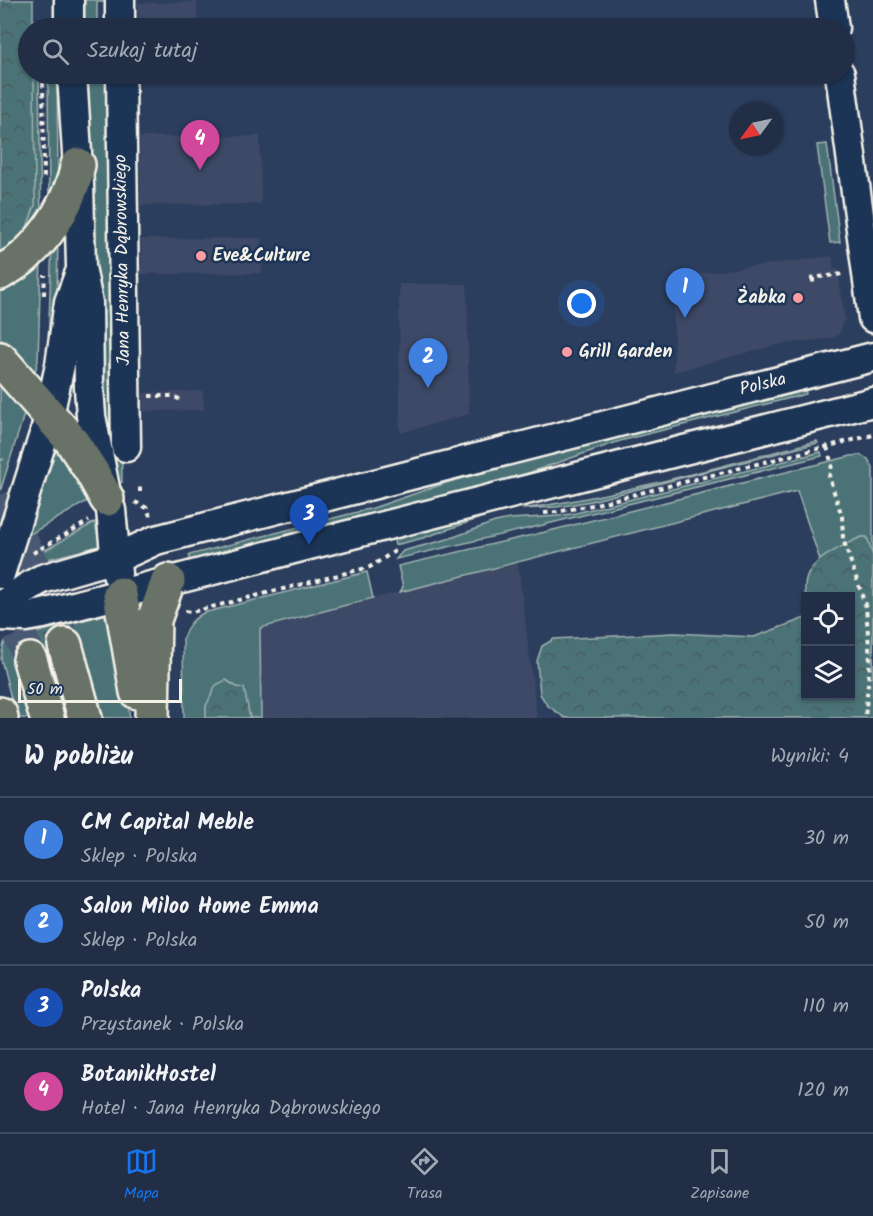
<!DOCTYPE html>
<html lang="pl">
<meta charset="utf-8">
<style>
:root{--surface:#212e46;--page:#2d3a51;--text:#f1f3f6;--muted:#a2a8b3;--line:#3e4a5f;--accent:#1a73e8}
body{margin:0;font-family:Kalam,sans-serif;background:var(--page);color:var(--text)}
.controls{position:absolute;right:18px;bottom:18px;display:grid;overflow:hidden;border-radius:0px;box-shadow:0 2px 4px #0004}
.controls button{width:54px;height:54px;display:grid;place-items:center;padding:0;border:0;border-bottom:2px solid var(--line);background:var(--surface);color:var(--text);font:30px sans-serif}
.compass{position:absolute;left:729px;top:102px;width:54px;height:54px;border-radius:50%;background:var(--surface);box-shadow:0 2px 4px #0004;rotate:237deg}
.scale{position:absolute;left:18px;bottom:15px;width:164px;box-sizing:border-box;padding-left:6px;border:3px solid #f4f1e8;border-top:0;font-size:16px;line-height:21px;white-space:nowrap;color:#f4f1e8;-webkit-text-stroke:4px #1d3557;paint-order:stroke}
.you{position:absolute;left:582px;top:304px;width:21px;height:21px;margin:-15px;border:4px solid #fff;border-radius:50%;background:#1a73e8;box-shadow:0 0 0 9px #1a73e833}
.badge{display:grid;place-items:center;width:39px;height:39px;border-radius:50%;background:var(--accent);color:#fff;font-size:20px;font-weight:700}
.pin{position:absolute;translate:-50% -50px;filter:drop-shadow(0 2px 3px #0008)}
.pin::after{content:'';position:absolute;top:32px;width:21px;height:18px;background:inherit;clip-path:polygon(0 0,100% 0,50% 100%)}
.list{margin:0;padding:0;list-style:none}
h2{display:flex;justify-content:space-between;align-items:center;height:78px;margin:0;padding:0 24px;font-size:26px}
h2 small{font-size:20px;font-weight:400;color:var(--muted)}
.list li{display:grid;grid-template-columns:39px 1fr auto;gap:18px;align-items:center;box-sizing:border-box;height:84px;padding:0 24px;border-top:2px solid var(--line)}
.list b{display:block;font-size:22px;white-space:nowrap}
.list p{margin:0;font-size:20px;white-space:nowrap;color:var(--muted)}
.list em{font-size:20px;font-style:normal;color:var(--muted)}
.icon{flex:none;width:33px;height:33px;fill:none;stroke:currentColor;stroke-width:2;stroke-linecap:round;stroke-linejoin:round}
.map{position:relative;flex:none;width:873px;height:718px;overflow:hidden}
.search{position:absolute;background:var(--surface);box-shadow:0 2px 4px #0004;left:18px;right:18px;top:18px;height:66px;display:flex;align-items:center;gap:15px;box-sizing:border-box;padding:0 21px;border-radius:33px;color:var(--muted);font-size:22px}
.sheet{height:414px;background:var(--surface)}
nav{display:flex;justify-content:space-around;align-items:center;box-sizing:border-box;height:84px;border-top:2px solid var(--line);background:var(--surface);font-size:16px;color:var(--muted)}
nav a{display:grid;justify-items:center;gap:3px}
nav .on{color:var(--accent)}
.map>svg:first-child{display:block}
</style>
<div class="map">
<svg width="873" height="718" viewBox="0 0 873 718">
<defs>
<pattern id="forest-crowns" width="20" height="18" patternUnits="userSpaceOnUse" patternTransform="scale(1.5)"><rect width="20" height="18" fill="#4b7377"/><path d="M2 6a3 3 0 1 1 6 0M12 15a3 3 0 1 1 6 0" fill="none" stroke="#4a5b5c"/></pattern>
</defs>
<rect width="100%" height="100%" fill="#2c3e5e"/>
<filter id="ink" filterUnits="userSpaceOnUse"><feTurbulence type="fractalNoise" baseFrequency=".0167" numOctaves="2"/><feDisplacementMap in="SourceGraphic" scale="12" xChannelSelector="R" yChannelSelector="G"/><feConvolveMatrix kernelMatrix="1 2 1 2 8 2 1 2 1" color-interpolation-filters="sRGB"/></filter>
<g filter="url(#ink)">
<path fill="#3e4966" d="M197,2V28H138V3Z
M260,136L261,204L140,205V137Z
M261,238L262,273L141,274V239Z
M832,256L834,270L838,269L845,321L842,322L841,330L838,335L833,338L776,345L674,372V277Z
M399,284H467L469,414L400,433Z
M203,391L204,410L143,411L142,393Z
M518,563L537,718H261L260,628L373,598L400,592Z"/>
<path fill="#4b7377" stroke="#a0b2b0" stroke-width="1.5" d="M81,0H115V2H97V28H82Z
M34,74H39L41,228L0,265V253L4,252Z
M48,74H57L58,179L49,205Z
M85,74H116L122,482L115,486L96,395L95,226Z
M827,144L840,242L830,243L817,145Z
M58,232L57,306L48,346L52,242Z
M41,257L38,361L34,376L0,338V286Z
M0,376L27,405L0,492V461L4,459L0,460Z
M805,388L806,394L620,441L511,479L190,561L189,555L373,508L487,469Z
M817,441L818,443L591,501L557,507L522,509C622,495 720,466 817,441Z
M56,445L89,500L27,536L53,454L54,455L56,452L54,451Z
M821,452L822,456L539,526L396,559L403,551L448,539L495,522L510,519L559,516L576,513Z
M860,455L868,459L873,468V718L850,693V596H832L797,491L400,592L403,587L398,566L541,533L851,456Z
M492,514L423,538L395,545L394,541L396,538Z
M95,522L100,546L40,561L14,577L17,566Z
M367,572L373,598L260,628L261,718H184L183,638C187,626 192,620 203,613Z
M111,613L130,718H16L1,659L3,647L5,641Z"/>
<path fill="url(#forest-crowns)" stroke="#a0b2b0" stroke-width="1.5" d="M0,0H33V28H28V74H34L35,205L25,233L4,252L0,253Z
M861,537H867L873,556V718H565L547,705L540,694L537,661L542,646L554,639L674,633L754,637L805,618L806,696H850V596H806C798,563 837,549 861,537Z
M226,680L237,687L244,688L250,718H206V706L216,685Z"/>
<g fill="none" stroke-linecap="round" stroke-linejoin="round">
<path stroke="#4a5973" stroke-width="33" stroke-dasharray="33 16" stroke-linecap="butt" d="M0,495L32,563L65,645
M2,588L30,660"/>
<defs>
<path id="minor" d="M69,0V28
M120,0V28
M830,0L834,28
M72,74L79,184L81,267L88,303L89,388L91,416L107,499L111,510L117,574
M121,74L126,447
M840,74L873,318
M0,574L47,425L60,365L69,302L79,275
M0,607L26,588L42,579L121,556L156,540L873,357
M0,616L26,617L43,614L309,545L873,402"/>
<path id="major" d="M0,273C8,268 17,263 24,257C52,231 70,202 78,165
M0,359L71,440L92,472L107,499
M120,594L137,692
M65,645L85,718
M30,660L47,718
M0,714L1,718
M152,718L154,620L168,581"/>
</defs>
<use href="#minor" stroke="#f4f1e8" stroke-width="33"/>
<use href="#major" stroke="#f4f1e8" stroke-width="38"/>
<path stroke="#f4f1e8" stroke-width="4" stroke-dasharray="4.5 4.5" stroke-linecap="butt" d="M43,74L44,181
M810,278L844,274
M813,278V286
M44,295L45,275
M149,396H173L181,400
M827,447L832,465L829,477L842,516L843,539L866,607L870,661L865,718
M140,492V483
M135,502L147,508L150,516
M544,513L557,512L592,505L873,435
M33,553L89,521
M185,611L192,612L370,567L395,551"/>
<use href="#minor" stroke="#1d3557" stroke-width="28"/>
<use href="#major" stroke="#687266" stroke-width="33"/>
</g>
</g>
<g fill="#ff9aa2" stroke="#1d3557" stroke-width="2">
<circle cx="201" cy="256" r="6"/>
<circle cx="798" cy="298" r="6"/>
<circle cx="567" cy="352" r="6"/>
</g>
<g text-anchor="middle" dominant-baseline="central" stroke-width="5" stroke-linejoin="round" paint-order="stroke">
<g font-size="18" font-weight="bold" fill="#f4f1e8" stroke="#1d3557" text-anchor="start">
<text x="213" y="256">Eve&amp;Culture</text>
<text x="786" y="298" text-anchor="end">Żabka</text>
<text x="579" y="352">Grill Garden</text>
</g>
<g font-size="18" fill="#f4f1e8" stroke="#1d3557">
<text transform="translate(123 260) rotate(-91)">Jana Henryka Dąbrowskiego</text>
<text transform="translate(763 385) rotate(-14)">Polska</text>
</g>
</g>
</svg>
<div class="controls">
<button><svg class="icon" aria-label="locate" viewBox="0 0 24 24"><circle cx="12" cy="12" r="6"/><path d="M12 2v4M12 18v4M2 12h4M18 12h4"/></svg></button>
<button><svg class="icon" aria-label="layers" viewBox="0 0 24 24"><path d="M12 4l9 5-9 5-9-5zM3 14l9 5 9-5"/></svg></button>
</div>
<svg class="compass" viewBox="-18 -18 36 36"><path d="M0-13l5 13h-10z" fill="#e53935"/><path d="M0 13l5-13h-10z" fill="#a2a8b3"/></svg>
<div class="scale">50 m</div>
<div class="you"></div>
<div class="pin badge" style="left:685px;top:318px;background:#3f7fe0">1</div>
<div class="pin badge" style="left:428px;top:388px;background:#3f7fe0">2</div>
<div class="pin badge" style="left:309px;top:545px;background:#1a4fb4">3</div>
<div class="pin badge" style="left:200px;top:170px;background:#d1479c">4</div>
<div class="search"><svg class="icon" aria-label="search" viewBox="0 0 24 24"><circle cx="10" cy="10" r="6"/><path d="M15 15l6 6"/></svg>Szukaj tutaj</div>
</div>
<section class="sheet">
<h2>W pobliżu<small>Wyniki: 4</small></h2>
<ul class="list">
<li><span class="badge" style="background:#3f7fe0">1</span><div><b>CM Capital Meble</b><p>Sklep · Polska</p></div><em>30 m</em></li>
<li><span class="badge" style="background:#3f7fe0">2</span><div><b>Salon Miloo Home Emma</b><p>Sklep · Polska</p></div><em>50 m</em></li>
<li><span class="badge" style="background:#1a4fb4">3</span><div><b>Polska</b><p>Przystanek · Polska</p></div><em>110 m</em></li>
<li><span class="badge" style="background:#d1479c">4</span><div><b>BotanikHostel</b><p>Hotel · Jana Henryka Dąbrowskiego</p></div><em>120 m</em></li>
</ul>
</section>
<nav>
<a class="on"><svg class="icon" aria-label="map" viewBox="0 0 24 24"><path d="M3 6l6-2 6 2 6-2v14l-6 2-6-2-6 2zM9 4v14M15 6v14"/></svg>Mapa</a>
<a><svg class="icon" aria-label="directions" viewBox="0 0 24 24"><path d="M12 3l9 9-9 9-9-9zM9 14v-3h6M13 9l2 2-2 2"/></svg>Trasa</a>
<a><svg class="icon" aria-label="saved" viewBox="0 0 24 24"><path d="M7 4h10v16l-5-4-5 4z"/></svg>Zapisane</a>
</nav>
